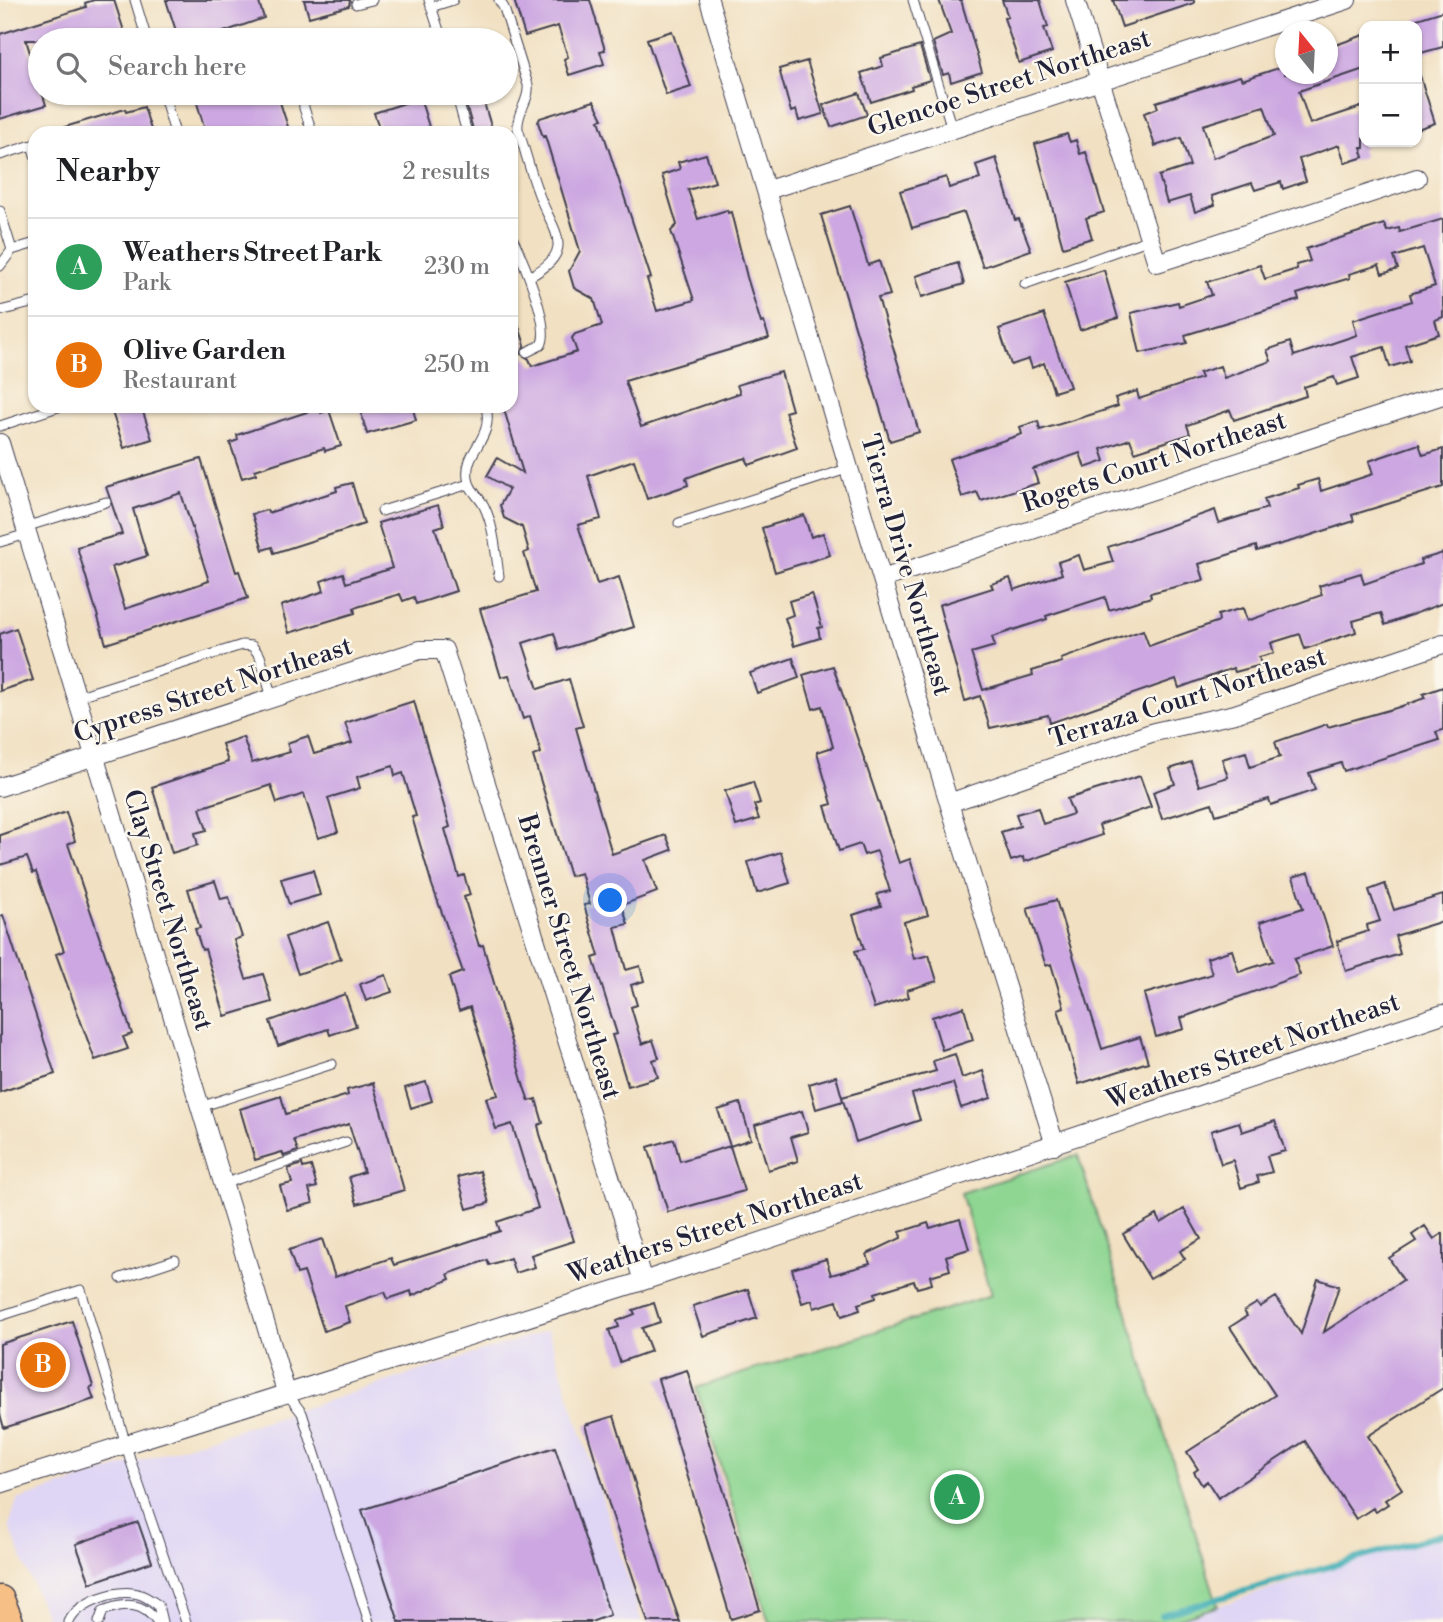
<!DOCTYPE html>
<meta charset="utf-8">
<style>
:root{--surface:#fff;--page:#f6f6f6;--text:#202124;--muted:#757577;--line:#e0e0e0;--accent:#d1495b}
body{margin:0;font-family:"Libre Bodoni",serif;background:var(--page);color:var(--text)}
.controls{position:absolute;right:21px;top:21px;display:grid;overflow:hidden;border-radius:14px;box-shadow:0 2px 5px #0004}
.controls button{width:63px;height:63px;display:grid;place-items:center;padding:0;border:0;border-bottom:2px solid var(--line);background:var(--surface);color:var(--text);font:35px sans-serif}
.compass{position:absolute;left:1275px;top:21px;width:63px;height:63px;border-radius:50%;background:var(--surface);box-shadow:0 2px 5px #0004;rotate:342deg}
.you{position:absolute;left:611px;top:901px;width:24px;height:24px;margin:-18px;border:5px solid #fff;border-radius:50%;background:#1a73e8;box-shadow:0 0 0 10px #1a73e833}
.badge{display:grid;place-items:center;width:46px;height:46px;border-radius:50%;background:var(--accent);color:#fff;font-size:23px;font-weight:700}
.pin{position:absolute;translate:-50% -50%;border:4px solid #fff;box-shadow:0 2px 7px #0006}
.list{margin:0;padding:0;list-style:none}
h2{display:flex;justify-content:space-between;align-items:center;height:91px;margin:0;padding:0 28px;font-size:30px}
h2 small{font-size:23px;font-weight:400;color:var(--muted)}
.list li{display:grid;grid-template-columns:46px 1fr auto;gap:21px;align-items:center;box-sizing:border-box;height:98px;padding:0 28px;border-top:2px solid var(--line)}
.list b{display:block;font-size:26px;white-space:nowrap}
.list p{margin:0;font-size:23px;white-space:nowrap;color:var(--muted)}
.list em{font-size:23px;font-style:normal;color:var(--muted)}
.icon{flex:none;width:38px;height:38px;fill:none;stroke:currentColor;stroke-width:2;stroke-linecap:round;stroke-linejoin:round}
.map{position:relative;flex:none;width:1443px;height:1622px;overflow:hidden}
.search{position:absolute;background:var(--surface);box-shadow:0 2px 5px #0004;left:28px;top:28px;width:490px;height:77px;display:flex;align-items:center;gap:18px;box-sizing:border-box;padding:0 24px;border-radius:38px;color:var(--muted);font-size:26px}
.panel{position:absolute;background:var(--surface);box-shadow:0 2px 5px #0004;left:28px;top:126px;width:490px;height:287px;border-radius:21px}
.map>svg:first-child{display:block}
</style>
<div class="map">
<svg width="1443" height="1622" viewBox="0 0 1443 1622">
<rect width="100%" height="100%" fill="#fbf7ec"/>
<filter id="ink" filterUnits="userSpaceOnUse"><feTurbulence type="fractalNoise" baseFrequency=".0143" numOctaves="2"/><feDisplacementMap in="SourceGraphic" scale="14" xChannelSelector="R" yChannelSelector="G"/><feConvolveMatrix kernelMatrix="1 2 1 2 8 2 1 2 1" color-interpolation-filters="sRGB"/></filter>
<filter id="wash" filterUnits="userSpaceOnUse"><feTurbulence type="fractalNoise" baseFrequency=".00686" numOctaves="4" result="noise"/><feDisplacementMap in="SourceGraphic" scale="28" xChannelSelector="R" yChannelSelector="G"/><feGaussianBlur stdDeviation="1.57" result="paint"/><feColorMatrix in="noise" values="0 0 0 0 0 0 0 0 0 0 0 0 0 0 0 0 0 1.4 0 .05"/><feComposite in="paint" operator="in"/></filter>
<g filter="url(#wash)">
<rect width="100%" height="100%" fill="#f1e0c1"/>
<path fill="#dfd5f5" d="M548,1330L642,1622H48L9,1526L17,1500Z
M1443,1533V1622H1169L1218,1606Z"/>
<path fill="#8ed692" stroke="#587c66" stroke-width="2" d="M1078,1155L1218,1606L1169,1622H769L696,1388L991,1295L961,1193Z"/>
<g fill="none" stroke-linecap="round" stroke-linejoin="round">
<path stroke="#3cadb5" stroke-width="6" d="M1161,1615L1443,1534"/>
</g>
<g id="blocks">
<path fill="#cca7e1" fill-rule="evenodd" d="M94,0H114L124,31L104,37L105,40H26L46,105L0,119V34L86,7L85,3Z
M166,0H258L264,18L215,35L216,40H179Z
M304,0H350L349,6L309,17Z
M514,0H590L605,50L600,51L604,64L569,75L564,59L568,57L558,26L525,36Z
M939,0H961L982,72L951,82L949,73L943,75L933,42L951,34Z
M1002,0H1040L1048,27L1044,28L1052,52L1019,63L1004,18L1008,17Z
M1113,0H1194V3L1122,27Z
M1443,11V47L1417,54V19Z
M672,31L691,87L666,95L647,39Z
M1364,35V69L1299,91L1310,124L1364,106V148H1361L1364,157L1345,163L1339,145L1299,159L1306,181L1283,189L1281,182L1255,190L1252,183L1249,184L1212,196L1215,205L1195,212L1190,196L1167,203L1159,176L1190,166L1181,138L1155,146L1144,113L1158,108L1156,102L1240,76L1242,80L1285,66V74H1327V48ZM1264,106L1274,136L1213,158L1203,125Z
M920,46L930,80L911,86L912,89L871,102L861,73L883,66L881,58Z
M807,61L823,114L799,121L796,110L791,112L779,69Z
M1417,76H1420L1435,123L1417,129Z
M194,93H277L290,133H266L264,125L239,133H206Z
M859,93L867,115L831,127L823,105Z
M482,96L493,133H474L465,101Z
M420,98L431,133H381L374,113Z
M594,101L603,119L599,120L651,278L647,279L657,311L694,300L671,231L677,225L662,175L680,169L678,162L706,154L715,182L688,190L698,219L727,210L728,213L731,212L747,277L761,323L764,322L769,338L625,381L641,427L740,393L737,385L781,372L792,410L785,412L797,448L749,465L746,458L719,466L686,478L688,485L647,499L634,460L588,476L601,519L578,525L597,584L619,577L634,627L559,650L554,633L523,643L538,689L569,679L583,726L576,728L612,854L666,835L672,850L645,860L657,892L622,905L628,924L615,927L626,970L640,966L644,981L631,985L637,1005L631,1007L642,1044L653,1040L659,1058L653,1060L658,1077L628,1086L612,1035L617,1034L593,958L599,956L584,905L590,904L581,873L570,876L533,756L541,753L530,716L523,719L509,675L501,677L480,609L536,592L524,553L529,551L522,527L504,518L500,505L509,489L487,476L497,458L523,473L503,406H511V373L515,372L511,358V312H514L525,345L521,354L529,359L532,366L577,352L572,338L575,334L602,325L594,299L574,288L569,271L580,251L545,136L543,137L538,122L540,118Z
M144,107L152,133H58V129L125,109L126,112Z
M1067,134L1070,142L1076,140L1080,154L1086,152L1104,212L1086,218L1092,238L1063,247L1035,144Z
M996,158L1015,220L1019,219L1031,250L983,267L964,212L912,228L900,191L946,177L949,188L980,179L976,165Z
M850,206L868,265L879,261L890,295L878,298L919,432L890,441L821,215Z
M1443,219V317L1435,320L1439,334L1405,345L1410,361L1390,367L1384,347L1352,357L1359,378L1337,385L1334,377L1304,387L1306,396L1234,420L1230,410L1187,425L1190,434L1135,452L1130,439L1101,449L1105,461L1085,468L1080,453L1033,469L1038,483L981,501L977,492L962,497L949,459L1022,434L1020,427L1038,421L1040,430L1090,415L1118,406L1115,398L1137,391L1139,399L1201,378L1199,373L1220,366L1224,378L1271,361L1267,350L1290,342L1294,356L1357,335L1353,320L1412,301L1410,294L1435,286L1423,248L1394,257L1398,269L1382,274L1379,265L1349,274L1350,278L1297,294L1299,300L1185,335L1187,343L1140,353L1131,313L1178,302L1179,306L1212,295L1207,282L1260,265L1265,279L1297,269L1296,265L1310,261L1306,249L1384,224L1387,231L1399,228L1400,232Z
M958,263L964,284L922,297L916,276Z
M1104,270L1118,318L1080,330L1065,282Z
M1044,314L1070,387L1054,392L1044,363L1032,368L1029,359L1011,365L999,329Z
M110,406H141L152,439L124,448Z
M359,406H412L416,420L367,434Z
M319,408L321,413L329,410L341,446L325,451L324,448L255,470L256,474L242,478L230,443L238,440L237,435Z
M1419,444L1423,455L1443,449V487L1352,515L1354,521L1299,539L1257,551L1256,546L1199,564L1204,580L1150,593L1151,597L1109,610L1105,597L1046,616L1047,619L992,637L995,646L971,653L983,690L1033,675L1032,671L1062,662L1061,659L1143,630L1149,646L1219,621L1218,615L1243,608L1247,621L1322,595L1319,586L1361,573L1364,584L1421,564L1420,560L1443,553V603L1385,625L1381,613L1353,621L1356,632L1305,649L1300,634L1271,643L1274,653L1259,657L1261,665L1235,672L1233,668L1179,688L1176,679L1050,723L1048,715L990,728L980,696L965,701L939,605L993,588L991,584L1010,578L1014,590L1062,574L1058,562L1079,555L1084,570L1113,562L1108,547L1215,510L1219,523L1267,508L1264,499L1299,488L1298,485L1318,479L1321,491L1373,474L1369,461Z
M201,459L236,572L239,571L248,598L106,644L77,547L122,534L106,487ZM181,493L209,581L125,609L112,567L147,556L133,509Z
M352,483L364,524L274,553L272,547L263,550L252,514L267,510L268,513L337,491L336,487Z
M438,505L444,525L435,528L456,591L416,604L414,597L403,601L400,594L354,608L355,613L289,633L281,606L324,591L321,581L343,573L346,583L392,568L378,523Z
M804,515L811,537L823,533L830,555L775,572L762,528Z
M812,594L822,627L818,628L820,638L794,646L785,618L793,615L789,601Z
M16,628L33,680L0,691V634Z
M793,658L799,678L757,693L750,673Z
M833,666L899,863L910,859L928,915L904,922L914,959L929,955L937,981L907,990L909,997L874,1008L855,951L864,949L853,915L881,906L877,894L890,891L877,851L864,855L860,844L839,851L825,806L832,804L817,752L833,747L822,706L813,709L803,675Z
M1443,687V730L1436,732L1439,740L1344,771L1341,763L1309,773L1315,790L1271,805L1269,799L1216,815L1212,803L1162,819L1153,792L1175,784L1170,769L1191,762L1199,786L1228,777L1222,759L1246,752L1250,767L1280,757L1275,742L1327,724L1328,727L1396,708L1425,698L1423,694Z
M414,701L450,827L445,829L459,877L464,875L470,895L464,897L479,946L483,945L524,1087L529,1101L536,1099L543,1123L538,1125L540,1134L574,1241L531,1255L535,1267L515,1273L510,1258L489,1265L487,1260L448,1274L450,1279L412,1296L411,1291L388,1299L385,1292L345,1306L350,1322L324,1331L304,1272L297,1274L289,1250L322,1239L335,1277L391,1258L394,1265L455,1246L500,1231L497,1222L538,1208L512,1124L496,1129L486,1098L498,1095L470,1007L459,1011L449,977L463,972L432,885L412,817L416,816L403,773L395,776L393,766L357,777L360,788L328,798L338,832L318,838L304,794L277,803L271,785L200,808L207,830L195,833L198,845L172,853L152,787L228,762L222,744L243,737L252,763L290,752L287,743L308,736L314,754L352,743L345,723Z
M1140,776L1151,807L1099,825L1102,835L1024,862L1023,857L1011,861L1001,832L1020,826L1016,814L1038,808L1043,824L1073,814L1067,799Z
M753,782L760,803L754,805L759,819L736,826L725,791Z
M66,812L75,841L68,844L132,1034L123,1037L128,1049L95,1060L56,954L64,951L36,872L33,873L27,857L0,865V835Z
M781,852L790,883L757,893L748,862Z
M313,870L320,895L289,904L281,879Z
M1309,872L1333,946L1294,959L1300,975L1181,1018L1184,1029L1156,1037L1144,994L1212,974L1207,958L1232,950L1239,972L1273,961L1260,922L1303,908L1293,877Z
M215,881L221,899L229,897L242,937L234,940L246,979L263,974L272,1002L225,1016L205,949L202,950L195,929L200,928L188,889Z
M1385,884L1394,910L1443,895V921L1395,936L1400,954L1346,971L1337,941L1368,931L1367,925L1380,921L1369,890Z
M1056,900L1102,1049L1140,1037L1148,1062L1079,1084L1058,1009L1064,1007L1051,964L1046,966L1027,908Z
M3,915L55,1074L0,1092V916Z
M328,922L341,959L298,974L285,937Z
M386,975L392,992L366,1001L360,984Z
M345,994L356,1026L330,1035L328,1029L278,1046L270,1021Z
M964,1007L973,1040L942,1050L932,1017Z
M955,1054L962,1078L983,1071L991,1098L961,1108L953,1083L912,1094L920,1120L856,1142L842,1097L936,1071L933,1061Z
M836,1076L843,1101L816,1109L809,1084Z
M426,1082L432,1101L411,1108L405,1088Z
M373,1083L404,1190L357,1204L349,1177L364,1172L349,1124L294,1140L298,1151L284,1156L282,1152L255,1160L240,1109L281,1096L286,1114L348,1095L347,1090Z
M740,1103L751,1139L730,1146L718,1110Z
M802,1111L808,1132L791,1137L798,1161L768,1170L755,1125Z
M1275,1121L1285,1151L1267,1156L1272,1172L1257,1176L1259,1182L1241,1188L1233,1160L1221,1164L1211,1131L1239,1122L1242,1132Z
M674,1139L680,1161L730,1146L744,1191L668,1212L648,1147Z
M302,1164L303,1168L311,1166L317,1187L309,1189L313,1203L287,1210L280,1186L292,1183L288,1169Z
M480,1171L489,1203L467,1209L458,1177Z
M1184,1209L1201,1239L1180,1251L1185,1259L1150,1279L1123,1234L1157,1215L1161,1223Z
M960,1219L969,1249L946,1256L950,1270L930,1276L932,1284L917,1288L914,1281L875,1293L876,1298L858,1304L860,1310L842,1316L837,1301L814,1308L812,1300L802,1303L792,1269L826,1259L831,1275L870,1264L867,1254L901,1238L900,1232L928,1223L930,1228Z
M1425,1226L1434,1239L1443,1233V1388L1368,1436L1402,1489L1385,1500L1388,1504L1376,1512L1373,1508L1356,1519L1305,1441L1218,1498L1207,1481L1202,1485L1194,1472L1198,1469L1187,1452L1275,1395L1230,1327L1247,1316L1244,1311L1257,1303L1260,1307L1276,1297L1301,1334L1318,1279L1339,1286L1324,1332L1403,1280L1389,1258L1416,1241L1412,1235Z
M748,1289L757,1318L703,1336L693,1306Z
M654,1303L660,1322L642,1328L651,1351L620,1362L609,1330L619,1327L617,1321L635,1314L633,1310Z
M72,1321L93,1386L90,1388L94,1399L4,1428L0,1414V1344Z
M687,1370L760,1610L731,1619L658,1379Z
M614,1416L663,1574L680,1622H648L610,1508L585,1425Z
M555,1447L610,1615L591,1622H399L362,1510Z
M138,1522L152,1562L90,1583L76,1544Z"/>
</g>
</g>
<g filter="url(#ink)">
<use href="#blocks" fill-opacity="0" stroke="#413e4f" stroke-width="2"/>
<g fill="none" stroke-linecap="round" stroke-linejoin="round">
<defs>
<path id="service" d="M135,0L147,40
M429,0L442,40
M499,0L504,8L528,85C530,101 516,112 518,129C525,150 530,171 538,192C551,230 580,250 529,277
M913,0L952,129
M356,4L372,0
M431,7L453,0
M163,93L175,133
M303,93L304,108L312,132
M456,93L467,133
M0,155L32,145L35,155
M0,211L12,250L0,266
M511,235C521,255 552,327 541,345L527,352
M12,250L35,243
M1025,284L1150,239
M0,311L35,302
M486,406C494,441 464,449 468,478C469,490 479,496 484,506C494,526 496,554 499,576
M0,426L61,406
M382,511L469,484
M679,523L850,468
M25,527L106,502
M0,542L27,534
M76,697L242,645L252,646L260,656L272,698
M200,1107L332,1064
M223,1184L346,1142
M121,1278L175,1260
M0,1316L81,1290L131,1462L186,1622
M286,1392L302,1413L369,1622
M69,1622C78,1602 117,1588 138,1594C146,1596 152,1601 158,1605L162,1622
M99,1622L103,1611C125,1602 143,1602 157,1622"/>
<path id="minor" d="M709,0L949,803L1055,1145
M1075,0L1157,263L1417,178
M768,190L1347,0
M0,443L286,1392
M882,579L1443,395
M0,787L420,650H444L643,1281
M949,803L1154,732L1235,714L1443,644
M0,1484L643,1281L1443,1014"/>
<path id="primary" d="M0,1600L9,1622"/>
</defs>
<use href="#service" stroke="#413e4f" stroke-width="11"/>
<use href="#minor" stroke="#413e4f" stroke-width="20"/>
<use href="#primary" stroke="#413e4f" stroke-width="31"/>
<use href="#service" stroke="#fff" stroke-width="9"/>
<use href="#minor" stroke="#fff" stroke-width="18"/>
<use href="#primary" stroke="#f5bf86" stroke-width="28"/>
</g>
</g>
<g text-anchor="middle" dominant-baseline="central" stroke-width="5" stroke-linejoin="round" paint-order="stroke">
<g font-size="26" fill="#22223b" stroke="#fbf7ec">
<text transform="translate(1009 83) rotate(-18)">Glencoe Street Northeast</text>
<text transform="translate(1154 462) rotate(-18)">Rogets Court Northeast</text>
<text transform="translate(906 565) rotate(74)">Tierra Drive Northeast</text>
<text transform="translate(213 690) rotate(-18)">Cypress Street Northeast</text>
<text transform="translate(1188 698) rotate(-17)">Terraza Court Northeast</text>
<text transform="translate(168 910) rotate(73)">Clay Street Northeast</text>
<text transform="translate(569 957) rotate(73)">Brenner Street Northeast</text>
<text transform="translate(1253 1051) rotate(-19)">Weathers Street Northeast</text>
<text transform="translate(715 1228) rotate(-18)">Weathers Street Northeast</text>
</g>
</g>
</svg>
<div class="controls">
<button>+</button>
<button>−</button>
</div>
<svg class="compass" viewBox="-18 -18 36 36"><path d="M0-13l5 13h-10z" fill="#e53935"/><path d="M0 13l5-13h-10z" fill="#757577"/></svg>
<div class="you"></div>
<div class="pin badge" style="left:957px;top:1497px;background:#2e9e5b">A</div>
<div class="pin badge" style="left:43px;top:1365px;background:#e8710a">B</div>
<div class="search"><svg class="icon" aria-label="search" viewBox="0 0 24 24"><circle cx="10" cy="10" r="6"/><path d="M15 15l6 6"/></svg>Search here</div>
<section class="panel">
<h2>Nearby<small>2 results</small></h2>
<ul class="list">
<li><span class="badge" style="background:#2e9e5b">A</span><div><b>Weathers Street Park</b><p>Park</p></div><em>230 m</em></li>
<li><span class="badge" style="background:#e8710a">B</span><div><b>Olive Garden</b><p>Restaurant</p></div><em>250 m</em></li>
</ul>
</section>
</div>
